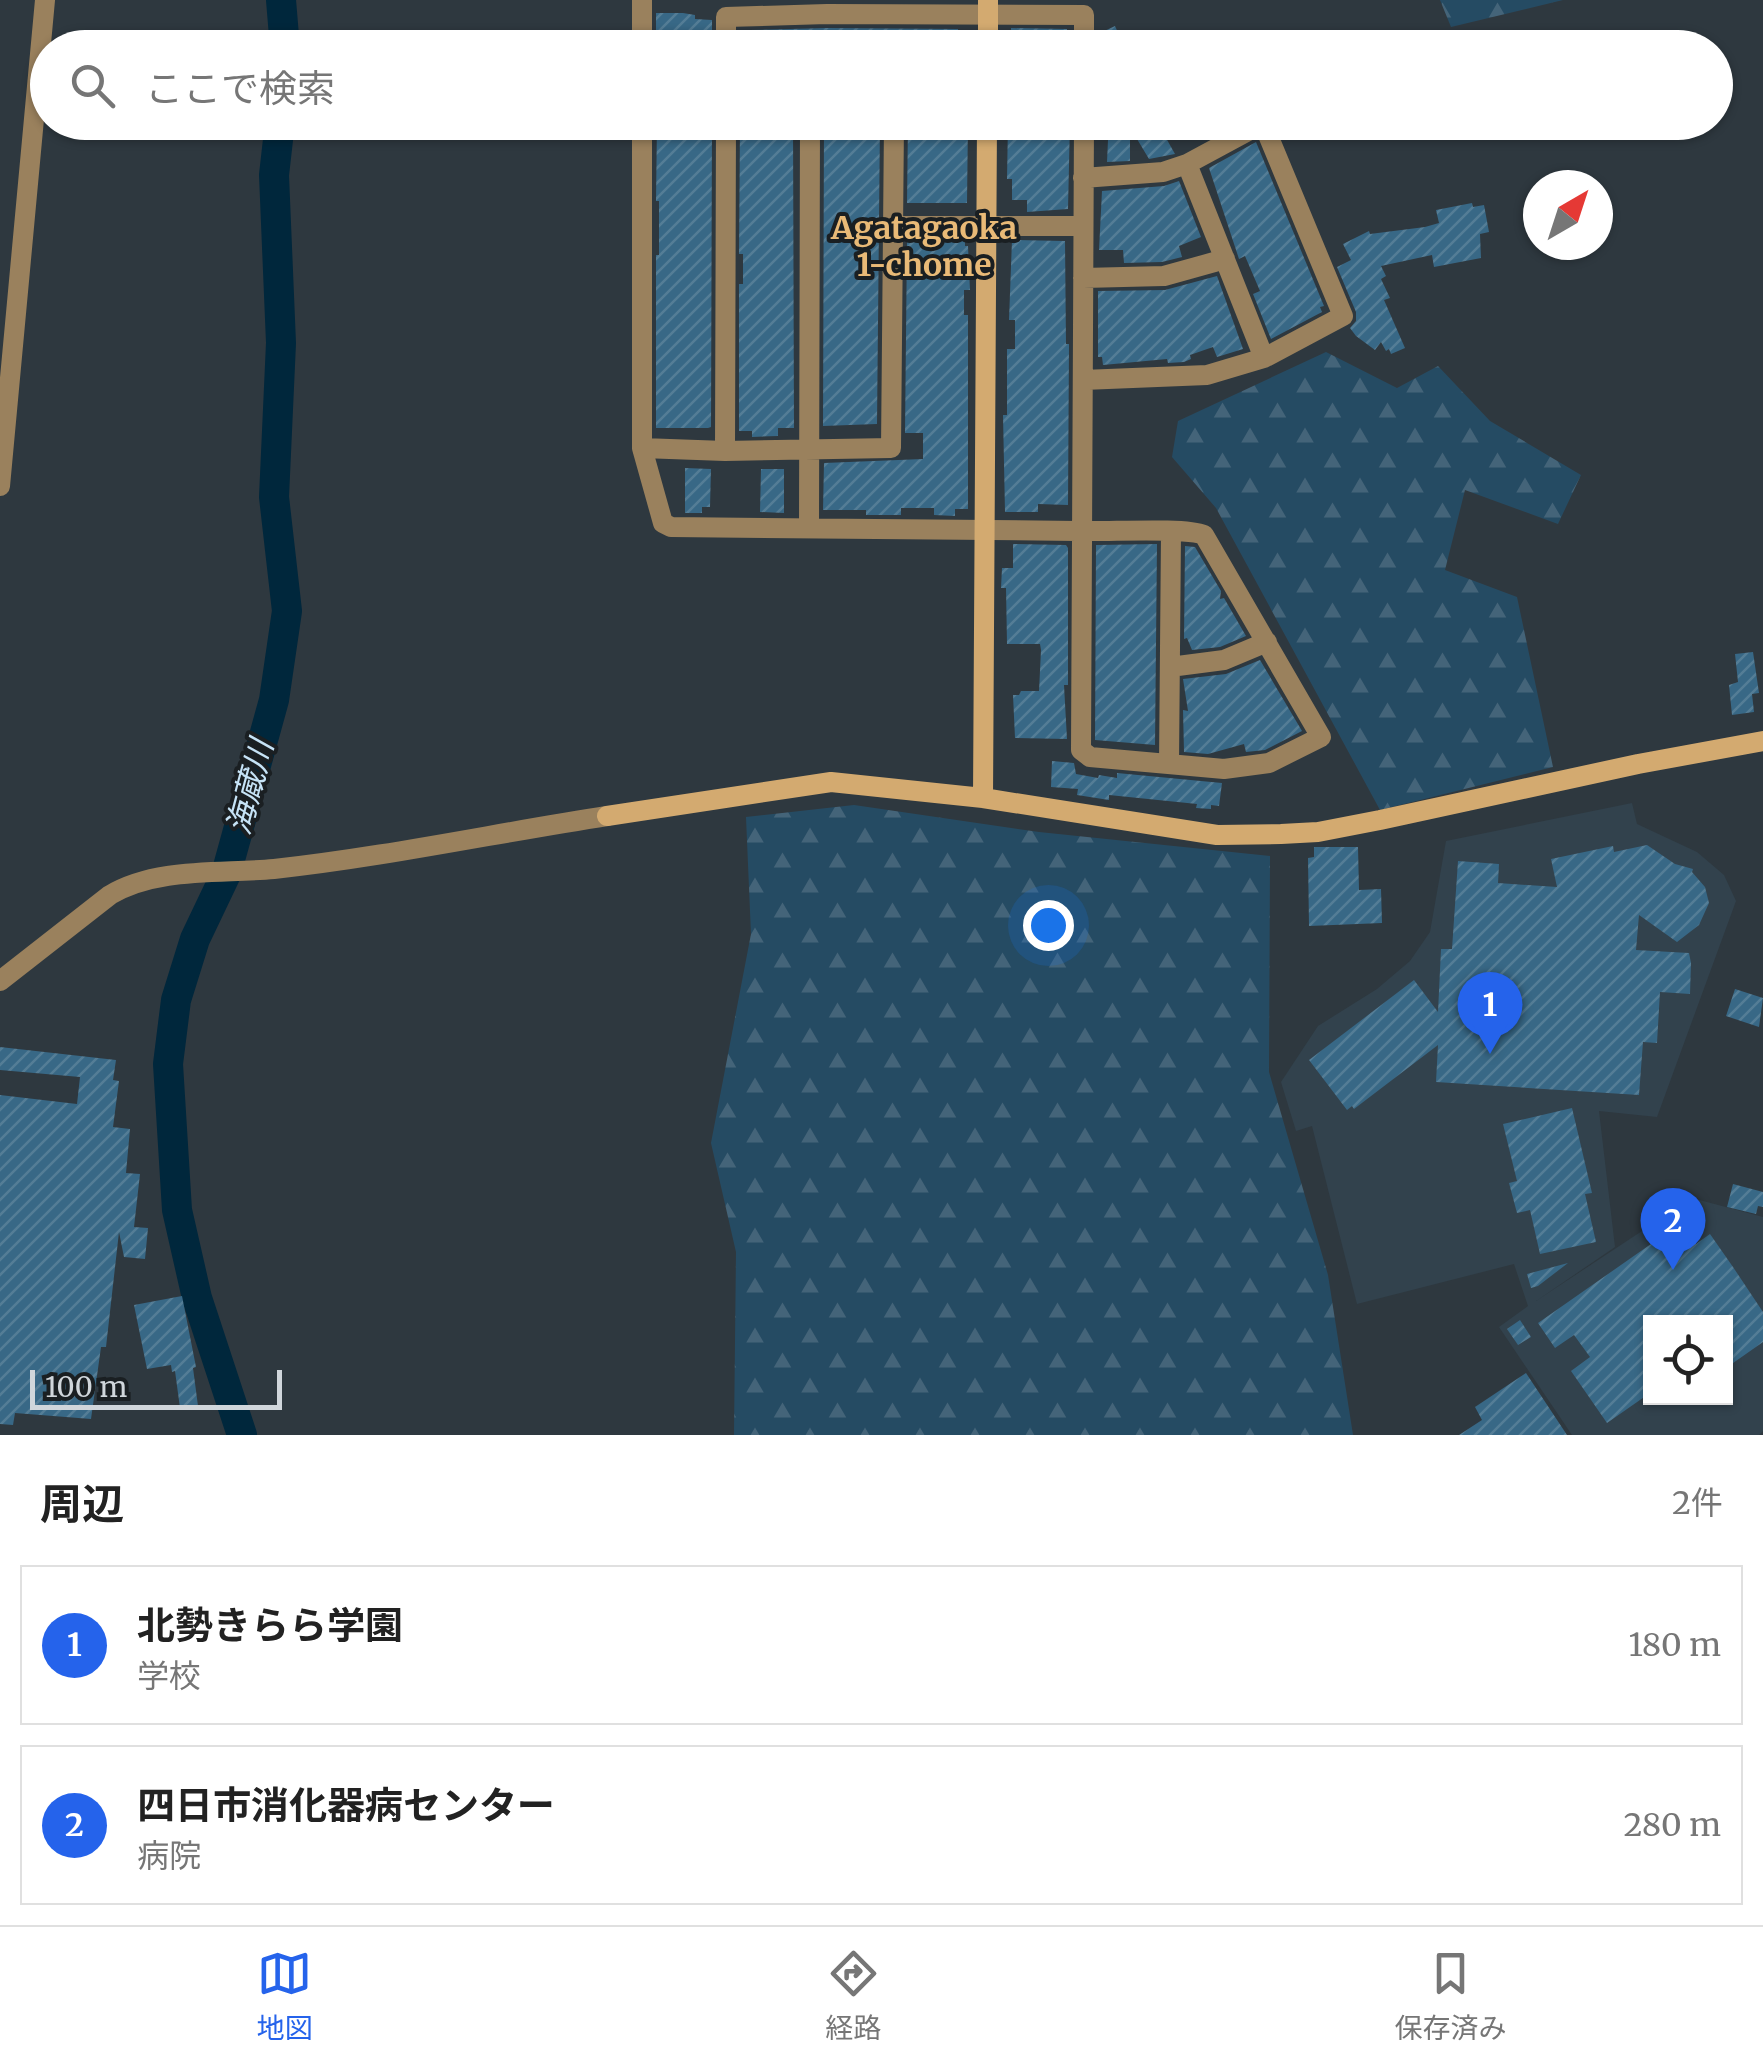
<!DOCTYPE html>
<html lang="ja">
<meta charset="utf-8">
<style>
:root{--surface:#fff;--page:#f2f2f2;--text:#222;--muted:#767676;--line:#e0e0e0;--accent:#2563eb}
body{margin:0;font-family:Merriweather,"Noto Sans JP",serif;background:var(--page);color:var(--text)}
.controls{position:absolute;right:30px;bottom:30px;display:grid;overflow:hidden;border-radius:0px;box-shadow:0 2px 8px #0004}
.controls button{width:90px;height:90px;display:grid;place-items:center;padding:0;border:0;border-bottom:2px solid var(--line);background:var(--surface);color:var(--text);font:50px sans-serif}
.compass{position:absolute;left:1523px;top:170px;width:90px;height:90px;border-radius:50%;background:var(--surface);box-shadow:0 2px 8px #0004;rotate:39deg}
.scale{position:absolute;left:30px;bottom:25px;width:252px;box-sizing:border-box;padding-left:10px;border:5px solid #d0d6db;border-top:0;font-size:28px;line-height:35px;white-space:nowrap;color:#d0d6db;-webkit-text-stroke:8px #1a1f22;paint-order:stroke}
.you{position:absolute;left:1048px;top:925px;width:35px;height:35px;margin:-25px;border:8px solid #fff;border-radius:50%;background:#1a73e8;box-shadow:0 0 0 15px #1a73e833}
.badge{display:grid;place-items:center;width:65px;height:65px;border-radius:50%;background:var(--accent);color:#fff;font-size:32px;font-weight:700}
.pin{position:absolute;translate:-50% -82px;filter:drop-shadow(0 2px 5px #0008)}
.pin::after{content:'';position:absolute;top:52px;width:35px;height:30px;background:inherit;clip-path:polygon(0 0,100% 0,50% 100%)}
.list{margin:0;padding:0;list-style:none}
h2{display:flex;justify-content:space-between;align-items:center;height:130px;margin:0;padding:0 40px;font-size:42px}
h2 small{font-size:32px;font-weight:400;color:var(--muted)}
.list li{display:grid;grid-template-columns:65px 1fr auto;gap:30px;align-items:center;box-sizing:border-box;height:160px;margin:0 20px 20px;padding:0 20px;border:2px solid var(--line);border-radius:0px}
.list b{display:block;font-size:38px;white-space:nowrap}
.list p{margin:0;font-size:32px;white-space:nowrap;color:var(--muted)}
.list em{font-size:32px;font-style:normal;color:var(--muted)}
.icon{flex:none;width:55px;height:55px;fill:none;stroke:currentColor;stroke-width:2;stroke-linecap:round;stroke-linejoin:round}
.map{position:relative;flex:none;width:1763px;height:1435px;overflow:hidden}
.search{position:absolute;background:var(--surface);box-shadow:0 2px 8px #0004;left:30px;right:30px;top:30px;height:110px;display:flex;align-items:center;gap:25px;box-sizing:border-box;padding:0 35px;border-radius:55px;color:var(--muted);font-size:38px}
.sheet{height:490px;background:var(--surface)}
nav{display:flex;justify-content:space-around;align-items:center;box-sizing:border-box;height:140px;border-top:2px solid var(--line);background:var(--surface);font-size:28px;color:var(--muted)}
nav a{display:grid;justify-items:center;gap:5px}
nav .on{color:var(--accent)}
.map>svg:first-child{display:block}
</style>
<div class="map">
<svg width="1763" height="1435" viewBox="0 0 1763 1435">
<defs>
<pattern id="forest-firs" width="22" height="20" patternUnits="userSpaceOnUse" patternTransform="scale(2.5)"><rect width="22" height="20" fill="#254b63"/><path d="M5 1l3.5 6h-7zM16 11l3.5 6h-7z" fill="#446479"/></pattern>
<pattern id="building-hatch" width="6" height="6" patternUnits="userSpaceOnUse" patternTransform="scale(2.5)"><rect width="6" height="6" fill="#386886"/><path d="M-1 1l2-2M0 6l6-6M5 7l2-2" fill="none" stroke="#547d96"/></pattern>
</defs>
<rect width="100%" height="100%" fill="#2e383f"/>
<path fill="#32424d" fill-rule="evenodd" d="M1632,803L1637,824L1697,852L1724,875L1736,901L1657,1117L1599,1111L1615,1247L1536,1301L1692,1198L1763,1217V1431L1759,1435H1572L1499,1327L1528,1306L1514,1264L1357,1304L1312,1126L1296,1131L1281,1082L1318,1026L1377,989L1410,961L1430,932L1446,841ZM1650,1322H1726V1398H1650Z"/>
<path fill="url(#forest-firs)" d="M1440,0H1563L1451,27Z
M1326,352L1397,388L1438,366L1490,421L1581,475L1558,524L1465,490L1445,570L1517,597L1553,767L1380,810L1216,508L1172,457L1178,421Z
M854,805L1039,832L1270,856L1269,1072L1328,1275L1353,1435H734L736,1252L711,1143L751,934L746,817Z"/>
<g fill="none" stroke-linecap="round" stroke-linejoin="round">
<path stroke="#00273c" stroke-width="30" d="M281,0L285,48
M242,1435L197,1298L177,1210L168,1064L176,1000L195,939L226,874L274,700L287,611L274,497L281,343L274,175L280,122"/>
</g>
<path fill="url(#building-hatch)" d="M656,13H683L695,15V19L712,20V48H662V31H656Z
M1115,26L1125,48H1099L1098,34Z
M827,28L958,29V34L969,35V48H750V30Z
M1011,28L1067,29V44H1063V48L1020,47V41H1011Z
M657,122H712L711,427L708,428H656V255H659V201H656Z
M740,122H793L794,428H778V436L752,437V431H739V284H743V254H739Z
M824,122H880L877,424L823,426Z
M908,122H968L967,203H907Z
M1008,122H1070L1068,209L1027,212V200H1012V179H1007Z
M1154,122H1157L1175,154L1149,159L1134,134Z
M1108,140H1130V161L1107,162Z
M1256,142L1324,306L1320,307L1322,312L1271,339L1253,294L1260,291L1245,256L1239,259L1209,168Z
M1179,181L1201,237L1179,246L1182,257L1162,262L1124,263L1123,250H1099L1102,191L1164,186Z
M1472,203L1473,207L1484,205L1489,232L1480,234L1481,258L1434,267L1432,255L1381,266L1386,276L1381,279L1390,298L1384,300L1405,348L1391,354L1389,349L1386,351L1381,342L1375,350L1356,336L1350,328L1356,321V312L1337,267L1351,260L1343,244L1369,231L1370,234L1425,227L1439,223L1436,210Z
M907,240H965V246H968L970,290H964V315H968V509H955V516L934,515V508H901V515H866V510H823L824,463L923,459V433H905Z
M1012,240L1065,241L1066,344H1069L1068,505L1038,504V512H1005L1003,415H1007V349H1015V320H1009Z
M1217,276L1243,349L1217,357L1213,347L1190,355L1191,359L1184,362L1168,363L1167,359L1103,365L1102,357H1098V291L1165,290Z
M685,468L711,469L710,507H702V513H685Z
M761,469H784V513L760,512Z
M1013,544L1066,545L1068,548V685H1064L1067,739L1015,738L1013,695H1019L1021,691H1039L1041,650L1040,644H1007L1006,588H1001L1002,568H1013Z
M1157,544L1155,745L1095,740L1096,545Z
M1185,546L1195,547L1221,591L1220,599L1224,598L1246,636L1220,647L1192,650L1187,638L1184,639Z
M1753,652L1759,693L1752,694L1754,712L1732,715L1729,685L1738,682L1735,654Z
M1260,660L1302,731L1265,750L1246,752L1244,744L1208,754L1184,752L1183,710L1188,711L1183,679L1226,674Z
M1052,761L1074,763L1076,774L1098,778L1099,775L1117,778V773L1222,783L1219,806L1211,805V809L1196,808L1197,804L1109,795V800L1077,795L1078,789L1051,787Z
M1647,845L1675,864L1693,869L1692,872L1705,887L1709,903L1699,925L1677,942L1639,915L1636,950L1689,953L1691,963L1690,994L1660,992L1657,1043L1643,1042L1639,1095L1436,1082L1438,1045L1354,1109L1352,1106L1347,1110L1309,1060L1414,980L1438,1012L1441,949H1452L1458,861L1499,864L1498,883L1557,887L1551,859L1613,846L1614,852Z
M1314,847H1358L1359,890L1381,889L1382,923L1309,926L1308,858L1314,857Z
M1735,989L1763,998L1759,1027L1726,1016Z
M0,1047L116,1060L113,1080L119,1081L113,1127L130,1129L126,1173L140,1174L134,1227L148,1228L145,1259L124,1257L119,1232L106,1347H101L91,1419L15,1413L13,1425L0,1424V1095L77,1104L80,1077L0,1070Z
M1572,1108L1592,1193L1585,1194L1596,1242L1540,1254L1530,1210L1517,1213L1509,1183L1517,1181L1503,1124Z
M1733,1184L1763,1192V1207L1758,1206L1756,1214L1727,1207Z
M1681,1223L1696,1244L1710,1234L1733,1267L1763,1312V1342L1726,1368V1322H1650V1393L1607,1423L1571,1371L1590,1357L1574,1335L1555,1348L1538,1323Z
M1568,1263L1538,1286L1531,1288L1527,1274Z
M182,1296L196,1367L193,1368L198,1406L180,1408L175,1371L172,1372L171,1365L147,1369L134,1305Z
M1520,1320L1531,1337L1518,1345L1507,1329Z
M1526,1373L1567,1435H1459L1482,1420L1475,1407Z"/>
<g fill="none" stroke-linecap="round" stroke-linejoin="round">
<path stroke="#9a815d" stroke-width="20" d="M642,48V0
M726,48V17L827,14L1084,15V48
M642,122V448L663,523L671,527C809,528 946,529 1083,531C1109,532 1185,527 1204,535L1321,737L1269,763L1224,769L1090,757L1081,750L1084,122
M1187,164L1264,358
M893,226H1083
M1083,278L1164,276L1225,259
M1083,380L1207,375L1264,358L1343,316L1263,123L1187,164L1163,172L1083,178
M642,448L725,451L891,448L894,122
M725,451L726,122
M0,486L45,0
M809,528L810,122
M1170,667L1224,660L1267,642
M1169,764L1171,532
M0,981L110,895C157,867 221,874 274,869C384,857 497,833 607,816"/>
<path stroke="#d3aa70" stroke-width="20" d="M988,48V0
M983,798L987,122
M607,816L831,782L983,798L1217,835L1281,834L1318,832L1380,820L1638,764L1763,741"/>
</g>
<g text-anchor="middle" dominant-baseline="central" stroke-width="8" stroke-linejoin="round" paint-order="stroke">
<g font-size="32" font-weight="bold" fill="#e9ba77" stroke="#1a1f22">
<text x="924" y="228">Agatagaoka<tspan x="924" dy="37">1-chome</tspan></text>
</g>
<g font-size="32" font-style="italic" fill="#c6e3f6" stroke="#1a1f22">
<text transform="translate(250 787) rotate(-75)">海蔵川</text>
</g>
</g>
</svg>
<div class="controls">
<button><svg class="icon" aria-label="locate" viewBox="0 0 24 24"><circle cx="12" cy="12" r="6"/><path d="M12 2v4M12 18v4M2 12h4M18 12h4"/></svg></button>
</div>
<svg class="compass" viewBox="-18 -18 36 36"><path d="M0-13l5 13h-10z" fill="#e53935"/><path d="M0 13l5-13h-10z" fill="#767676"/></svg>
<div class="scale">100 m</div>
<div class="you"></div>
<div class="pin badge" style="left:1490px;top:1054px">1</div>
<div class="pin badge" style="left:1673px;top:1270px">2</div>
<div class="search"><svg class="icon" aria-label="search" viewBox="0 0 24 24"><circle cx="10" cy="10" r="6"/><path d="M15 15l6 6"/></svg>ここで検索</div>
</div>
<section class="sheet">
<h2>周辺<small>2件</small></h2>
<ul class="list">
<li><span class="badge">1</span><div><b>北勢きらら学園</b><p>学校</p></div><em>180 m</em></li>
<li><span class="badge">2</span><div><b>四日市消化器病センター</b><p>病院</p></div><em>280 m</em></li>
</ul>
</section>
<nav>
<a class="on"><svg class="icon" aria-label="map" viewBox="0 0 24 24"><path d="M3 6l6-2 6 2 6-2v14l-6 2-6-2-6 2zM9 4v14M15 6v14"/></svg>地図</a>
<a><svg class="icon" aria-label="directions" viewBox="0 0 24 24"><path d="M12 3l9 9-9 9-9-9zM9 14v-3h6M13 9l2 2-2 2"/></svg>経路</a>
<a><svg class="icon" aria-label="saved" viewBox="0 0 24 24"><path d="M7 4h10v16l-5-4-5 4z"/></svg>保存済み</a>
</nav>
